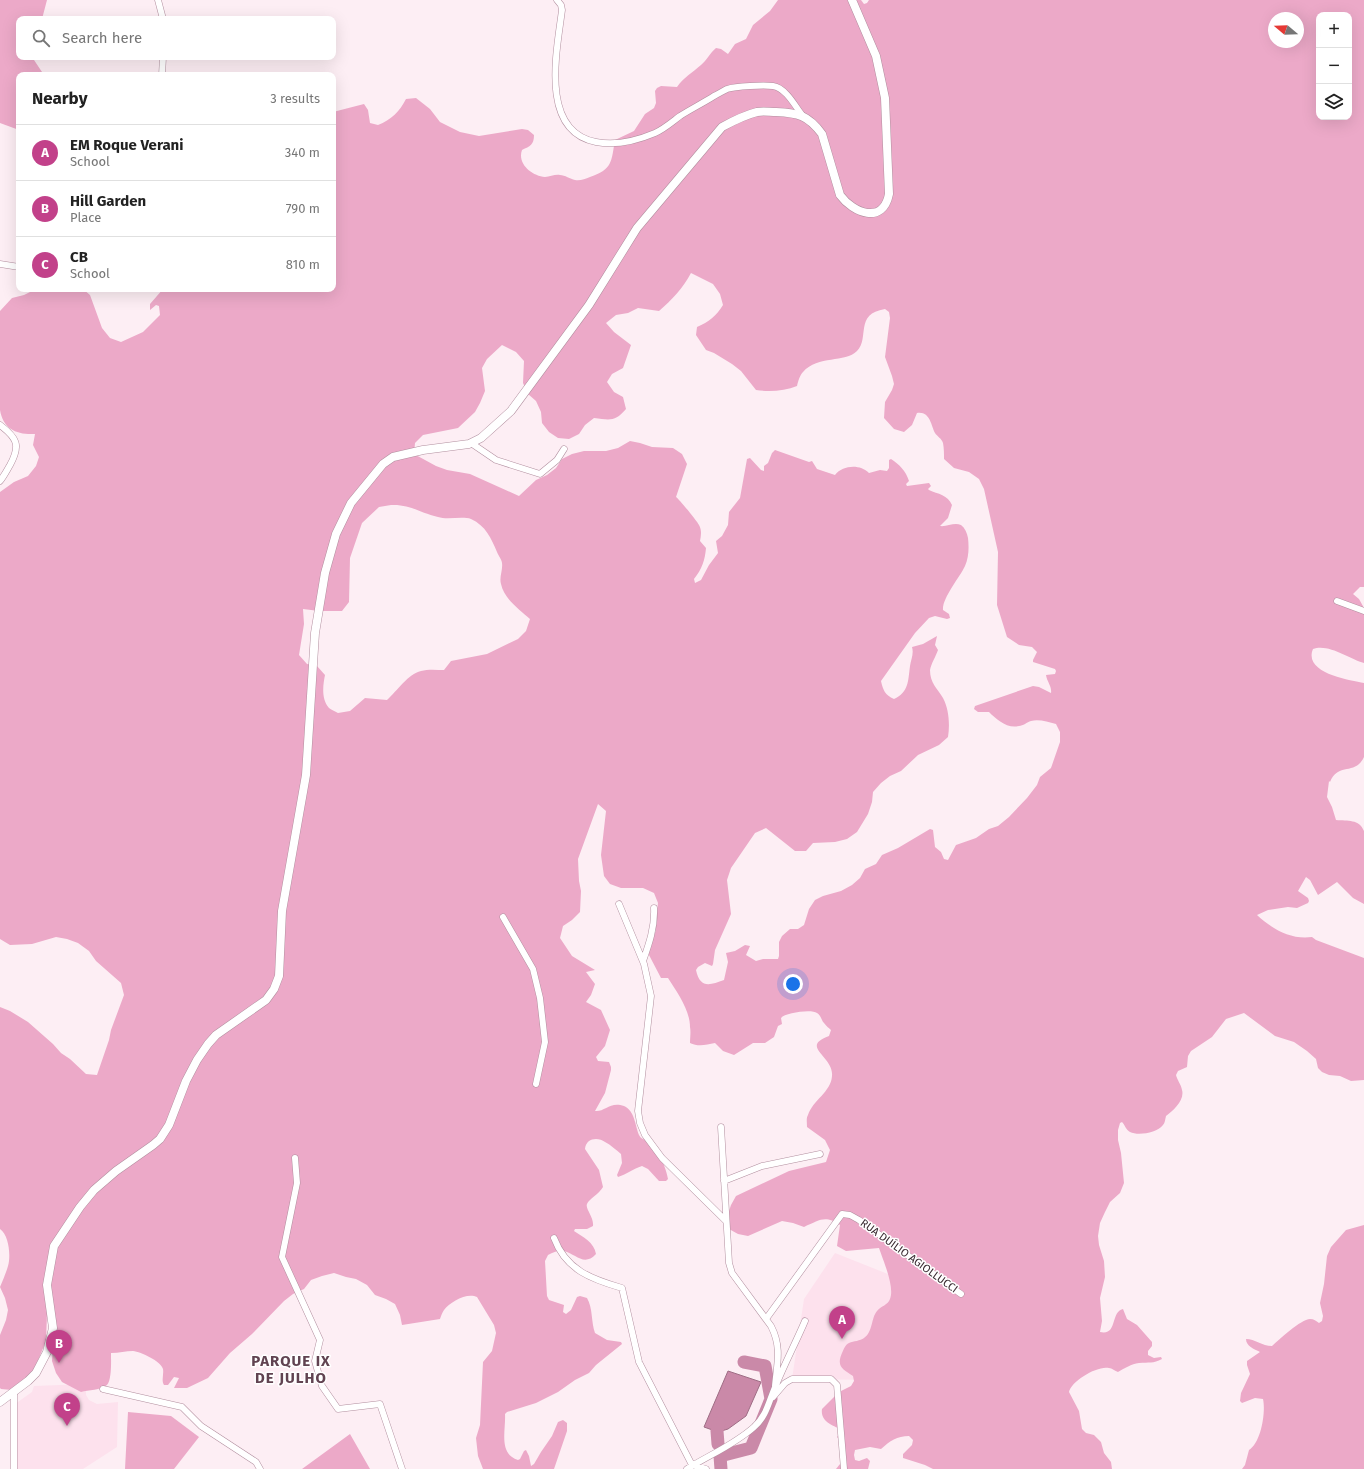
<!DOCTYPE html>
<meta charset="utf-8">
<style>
:root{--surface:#fff;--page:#f2f2f2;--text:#222;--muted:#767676;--line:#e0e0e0;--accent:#c2418a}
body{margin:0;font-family:"Fira Sans",sans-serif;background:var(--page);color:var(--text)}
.controls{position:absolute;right:12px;top:12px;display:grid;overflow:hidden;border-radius:8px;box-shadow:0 4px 16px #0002}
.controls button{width:36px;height:36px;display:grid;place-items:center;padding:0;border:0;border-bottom:1px solid var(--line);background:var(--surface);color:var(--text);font:20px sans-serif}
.compass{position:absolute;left:1268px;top:12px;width:36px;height:36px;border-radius:50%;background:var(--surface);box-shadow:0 4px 16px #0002;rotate:289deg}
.you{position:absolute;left:793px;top:984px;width:14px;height:14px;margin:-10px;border:3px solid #fff;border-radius:50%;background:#1a73e8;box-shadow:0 0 0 6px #1a73e833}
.badge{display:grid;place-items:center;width:26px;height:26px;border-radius:50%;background:var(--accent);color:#fff;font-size:13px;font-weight:700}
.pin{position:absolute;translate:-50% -33px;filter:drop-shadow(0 1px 2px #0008)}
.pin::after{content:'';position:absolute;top:21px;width:14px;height:12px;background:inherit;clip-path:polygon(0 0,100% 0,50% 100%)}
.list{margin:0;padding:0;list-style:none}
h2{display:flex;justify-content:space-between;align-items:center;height:52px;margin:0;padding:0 16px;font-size:17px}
h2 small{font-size:13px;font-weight:400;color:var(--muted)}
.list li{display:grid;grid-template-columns:26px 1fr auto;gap:12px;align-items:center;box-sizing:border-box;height:56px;padding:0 16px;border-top:1px solid var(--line)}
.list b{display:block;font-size:15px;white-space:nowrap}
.list p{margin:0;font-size:13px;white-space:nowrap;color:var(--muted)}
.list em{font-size:13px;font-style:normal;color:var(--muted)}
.icon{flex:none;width:22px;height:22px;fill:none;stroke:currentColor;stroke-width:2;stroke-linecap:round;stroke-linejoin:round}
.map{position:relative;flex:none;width:1364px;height:1469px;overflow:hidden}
.search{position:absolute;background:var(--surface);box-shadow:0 4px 16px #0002;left:16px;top:16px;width:320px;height:44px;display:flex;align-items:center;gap:10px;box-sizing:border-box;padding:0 14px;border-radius:8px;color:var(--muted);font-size:15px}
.panel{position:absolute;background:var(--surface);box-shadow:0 4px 16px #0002;left:16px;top:72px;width:320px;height:220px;border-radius:8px}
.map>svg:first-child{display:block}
</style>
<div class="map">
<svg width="1364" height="1469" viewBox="0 0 1364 1469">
<rect width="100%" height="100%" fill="#fdeef4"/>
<path fill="#fde1ed" d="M835,1253L903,1280L875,1380L792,1379L804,1299Z
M86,1384V1395L89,1400L97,1404L118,1402L117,1447L83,1469H16L15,1404L32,1392L34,1386Z"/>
<path fill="#eca9c8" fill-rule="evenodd" d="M0,0H47L42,19H19V57H35L34,60L44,75H19V130L0,123Z
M778,0H861L864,4L867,3L869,0H1364V587H1360L1353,594L1359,599L1364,608V663C1350,659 1328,643 1313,649C1303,673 1349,680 1364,683V757C1355,776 1338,762 1330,782L1329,781L1327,797L1332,807L1336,820C1348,821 1359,819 1364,831V904L1353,898L1337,882L1318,895L1310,880L1306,877L1298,891L1308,898L1309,901L1308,903L1297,908L1288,907L1268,910L1257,915C1272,929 1291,940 1312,937L1316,940L1364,958V1080L1351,1081L1340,1076L1329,1075L1322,1072L1318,1068L1316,1059L1307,1051L1294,1042L1275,1036L1244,1013L1226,1019L1212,1037L1191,1051L1188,1056L1187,1067L1178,1071L1176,1075C1177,1080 1181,1084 1182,1090C1185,1100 1173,1111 1166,1116C1165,1120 1165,1123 1163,1125C1157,1133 1138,1136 1130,1132C1126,1130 1125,1125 1122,1122L1120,1123L1118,1130V1140L1121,1153L1124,1183L1120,1193L1110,1202L1105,1212L1100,1223L1098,1236L1099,1245L1104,1261L1105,1277L1100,1298L1102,1321L1100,1332C1118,1336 1110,1312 1123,1309L1127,1319L1137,1325L1152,1342V1346L1148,1351V1355L1154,1358L1161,1357L1162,1359C1153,1364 1149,1362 1139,1363C1131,1364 1125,1368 1118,1372C1115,1371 1112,1368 1109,1368C1098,1365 1071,1381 1069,1392L1079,1411L1082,1429L1086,1433L1094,1435L1101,1442L1104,1453L1111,1462L1112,1469H933L925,1465L903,1458V1454L912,1445L913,1440L909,1436C897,1436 890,1441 881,1449L870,1447L855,1450L854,1455L855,1460L859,1461L867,1458L870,1461L868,1469H836L844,1459L845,1446L837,1437L843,1430C834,1426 820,1422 822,1409L839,1392L851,1386L854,1381L853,1376C843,1369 836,1367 842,1353C844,1349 845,1345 849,1343C854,1341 860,1341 864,1338C873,1332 871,1318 877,1311C881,1306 888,1305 890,1299C895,1287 883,1260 879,1248L846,1251L837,1246L840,1225C825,1215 820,1220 804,1227L793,1223L782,1221L748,1236L738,1234L729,1229L727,1217L731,1205L736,1196L789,1171L826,1162L830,1150L825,1140L807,1127C807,1123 806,1118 808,1115C813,1100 831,1092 832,1076C834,1056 799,1047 829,1036L831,1030C829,1028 826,1026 824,1023C821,1020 821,1015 817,1013C811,1009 785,1013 781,1018L782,1024L778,1026L774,1037L765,1043H753L734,1055L723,1051L715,1043C706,1045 698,1047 690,1043C690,1038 691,1032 690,1027C690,1010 677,992 668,978H661L649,955L648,950L651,940L656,931V921L658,903L654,893L643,888H621L610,884L604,876L601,855L606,811L598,804L578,859L579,881L581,891L580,912L572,920L563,926L560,938L572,956L595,970L586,972L595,984L591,995L586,1002L601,1010L610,1030L605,1046L596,1057L598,1061L609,1062L611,1067V1070L605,1093L595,1111C605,1112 610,1101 624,1106C635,1111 635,1125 639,1135C642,1141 647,1139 652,1143C658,1147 667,1171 668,1179L666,1181H659L648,1169L642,1166C633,1169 627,1174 618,1177L617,1175L622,1163L621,1154C616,1150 611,1145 605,1142C598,1137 586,1138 585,1149L599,1170L603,1187C599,1194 589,1199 587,1204C585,1209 594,1217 593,1226L587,1229H575L574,1231C583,1237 594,1242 596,1254C584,1267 576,1254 564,1251C558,1250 554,1252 548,1255L545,1261L547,1296L549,1300L564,1305L563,1312L566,1314L571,1310L577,1297L580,1296L587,1298C593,1308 591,1322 595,1333L607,1340L621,1342L622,1344L596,1365L589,1373L575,1380L558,1392L536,1403L507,1412L505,1414C506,1430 498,1454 518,1460L520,1459L524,1451L526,1450L529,1456L531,1466L534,1464L541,1452L552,1436L558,1422L563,1420L567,1423V1431L554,1469H483L478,1456L476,1438L480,1425L483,1362L492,1351L496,1333L494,1325L477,1297C467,1292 450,1302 444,1310C442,1313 441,1316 440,1319L402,1325L400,1315L395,1304L386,1299L375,1295L367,1285L356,1279L346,1277L334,1273L322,1276L311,1280L304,1289L293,1294L284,1301L252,1334L230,1353L208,1378L187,1388H174L179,1378L174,1377L168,1385H164C161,1380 164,1375 163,1369C161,1361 141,1352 133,1351C126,1351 119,1353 111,1353C111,1359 112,1380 107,1385C101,1390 88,1390 81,1392L62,1382L56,1373L52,1361L54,1332L49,1305L47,1314L46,1341L39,1358L31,1375L12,1390L1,1389L0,1388V1335L6,1320L8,1310L5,1298L0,1287C3,1280 6,1273 8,1266C11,1256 9,1235 0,1229V1007L10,1011L28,1022L53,1044L61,1053L70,1059L86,1074L97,1075L109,1040L111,1030L124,995L121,983L96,961L89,951L78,943L67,939L56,937L32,944L10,945L0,939V492L14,482L28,476L36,466L39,457L33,445L35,434C17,435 3,429 0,410V311L12,298L24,295L36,289H83L90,295L102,328L110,338L121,342L143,332L160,315L159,306L156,305L150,310V304L163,289H333V112L364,104L368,110L370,123L378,125C391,120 400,111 406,99L416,98L430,109L440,122L460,132L479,136L522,129L528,130L534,135C534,145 530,146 522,150C517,164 532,176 545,177C550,177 555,174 560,175C565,175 570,179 575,180C580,181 585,179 590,177C613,169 611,162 615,140L634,131L645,114L654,108L656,103L655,91L657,88L661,86L677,87C683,78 693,72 701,65C707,60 710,53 716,48L721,49L728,54L735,44L746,39L753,25L770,11ZM1319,15H1349V117H1319ZM1274,18H1298V42H1274ZM691,273L713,284L720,294L723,305C716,316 709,322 697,327L696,335L706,350L714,353L732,364L741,371L756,390C769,392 785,391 797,386C798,381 800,375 803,372C818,355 845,363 857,351C870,338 854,314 885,309L889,312L890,318L885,357L892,376L894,384L892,390L885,402L884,418L894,429L904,432L912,425L917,413C930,411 931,425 935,433C937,436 942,439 943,443C944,448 944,454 944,459L954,468L969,472L979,479L984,489L998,552L997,605L1007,637L1019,645L1032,647L1037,652L1033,660V662L1055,669L1056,671L1055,674L1046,675C1047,682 1052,686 1051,693L1039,687L1033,686L975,706L974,709L978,712H989C996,719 1007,729 1019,726C1023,726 1027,722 1031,721C1039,719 1048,722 1056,724L1060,732V742L1051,768L1040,777L1037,785L1027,798L1009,817L998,826L989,829L976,838L956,845L948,860L944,859L941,852L935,847L933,830L930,829L898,848L882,855L876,864L865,869L860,878L852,885L841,891L823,896L815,900L809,909L804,925L798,929H790L782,936L779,942V956L778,959H763L756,961L746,955L750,946L745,945L735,951L726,953L728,962L724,980C710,985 700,989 696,970L698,967L705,963L712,966L713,964L715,950L731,914L727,880L731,868L755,833L766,828L795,851H806L813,843L835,842L847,839L857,832L868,814L872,802L873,792L881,783L890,776L901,771L918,755L939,745L948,737C950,725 949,709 943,698C937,688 930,683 930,670C931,664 936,656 938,650L935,645L937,636L923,644L912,647C914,654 911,659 910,666C908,681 909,692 894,699C885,695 883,690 881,681L915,633L929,618L935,616L947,619L950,618L949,614L943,610C942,598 960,577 965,566C969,557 969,547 968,538C967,533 965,528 961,525C954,522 947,527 940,526L948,518L952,505C948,495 938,494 929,490L928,489L931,486L929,483L907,486L906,484L909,481C906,471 899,464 891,459L889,460V468L887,471L880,470L869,473C860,464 843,465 835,475L817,469L812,461L809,462L775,450L772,453L768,463L764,466V471L761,470L750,458L747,459L740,498L729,512L728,525L722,536L716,541L718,553L709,565L701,580L695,583L694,579C702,569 705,560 706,548L700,541C701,536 702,530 699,525C697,521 679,499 676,497L687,464L682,454L673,448L652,447L640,443L630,441L618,448L606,451H584L572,454L562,459L556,468L547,475L536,480L519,496L470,474L447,470L436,466L414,454L415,443L423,435L458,428L475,412L480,403L485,391L482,368L487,359L502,345L516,352L524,361L523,383L528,394L536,401L541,412L542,423L549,432L558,438L569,439L579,434L585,425L594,418C610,420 615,422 626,409L623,397L614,392L607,382L612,374L623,368L631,345L614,332L606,323L616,315L628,313L638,308L659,311C672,300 683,288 691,273ZM391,505C410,504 420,513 438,517C447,520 463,516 471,519C486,526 491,538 497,552C498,555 502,560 502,563C503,570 499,577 501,584C504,599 520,610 530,619L526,631L518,639L487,654L451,661L444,670C437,670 428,669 421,671C408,674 397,691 387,700L365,698L350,711L338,713C335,711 331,710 329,708C321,699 323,685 325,675L317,666L307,664L299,655L304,624L303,609L319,611H342L349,602L350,558L362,523L379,507Z
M1364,1225V1469H1242L1245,1465L1249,1450C1261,1443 1266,1412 1263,1399L1255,1398L1242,1403L1240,1401L1241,1393L1250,1374L1247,1365V1361L1260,1352C1254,1349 1246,1346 1246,1339C1255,1339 1262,1346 1272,1346C1279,1340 1301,1319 1310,1319C1314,1319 1316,1321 1319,1323L1322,1321L1323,1316L1320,1303L1324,1284L1327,1256L1331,1247L1346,1230Z
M128,1412L171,1416L199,1437L174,1469H125Z
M350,1434L370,1469H302Z"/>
<path fill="#ca89a8" stroke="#9f6d85" d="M728,1371L761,1382L746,1416L728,1429L718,1432L704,1427Z"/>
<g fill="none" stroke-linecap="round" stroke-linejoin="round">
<path stroke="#ca89a8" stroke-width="13" d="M718,1444L717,1431L719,1423
M721,1469L720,1456L751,1448L771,1399L765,1366L744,1362"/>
<defs>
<path id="minor" d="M158,0L163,19
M557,0L561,5L562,10C557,50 539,131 596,142C616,146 636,141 655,133C664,129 672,122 680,116C691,109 703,103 714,96C718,94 723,91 727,89C736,86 764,85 773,86C786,88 795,106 802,115
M162,75L163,57
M0,264L19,267
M0,425C17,438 21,445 10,465C7,470 4,476 0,481
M471,443L496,460L540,474L557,460L564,449
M1337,601L1364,611
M619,904L644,964L651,996L638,1111L640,1123L645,1135L662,1158L726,1221
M503,917L533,969L540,998L545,1042L536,1084
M643,961C649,944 655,927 654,908
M721,1127L729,1263L732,1273L771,1326C782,1347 777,1364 775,1386
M295,1158L297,1183L282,1257L320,1340L315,1361L322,1386L338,1409L380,1404L402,1469
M724,1181L762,1166L820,1154
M554,1238C566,1270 591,1279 622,1288L639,1362L692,1465L706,1469
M766,1319L842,1214L850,1215L859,1220L961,1294
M103,1389L182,1407L201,1426L256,1462L260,1469
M773,1397L785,1383L792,1379H831L837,1385L844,1469
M14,1469V1392
M687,1469C709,1455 734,1445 754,1427C767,1416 769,1400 776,1385C785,1363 796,1342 805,1321"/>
<path id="tertiary" d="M0,1402L28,1381L36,1373L47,1352L53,1328L47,1285L54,1246L80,1207L94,1190L116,1171L153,1145L160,1139L169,1125L186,1081L197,1060L208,1044L216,1035L266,1000L274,989L279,976L282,911L306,775L315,633L325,573L336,534L351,503L383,464L393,457L423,450L469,444L481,438L511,411L589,305L637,228L722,127C733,121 745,115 757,112C763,111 770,112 776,112C798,113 808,115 822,134L840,195C853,213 883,225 889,194L885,98L876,56L852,0"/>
</defs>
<use href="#minor" stroke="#b28f9f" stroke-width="7"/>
<use href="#tertiary" stroke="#b28f9f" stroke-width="9"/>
<use href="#minor" stroke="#fff" stroke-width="6"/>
<use href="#tertiary" stroke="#fff" stroke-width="8"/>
</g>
<g text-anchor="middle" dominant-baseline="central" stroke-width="3" stroke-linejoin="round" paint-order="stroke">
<g font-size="11" fill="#3a2b32" stroke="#fff">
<text transform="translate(909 1256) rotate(36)">RUA DUÍLIO AGIOLLUCCI</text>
</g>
<g font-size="15" font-weight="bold" letter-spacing="1" fill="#614351" stroke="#fff">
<text x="291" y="1361">PARQUE IX<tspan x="291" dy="17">DE JULHO</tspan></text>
</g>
</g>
</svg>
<div class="controls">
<button>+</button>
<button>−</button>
<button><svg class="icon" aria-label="layers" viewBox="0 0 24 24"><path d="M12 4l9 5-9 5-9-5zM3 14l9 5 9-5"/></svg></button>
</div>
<svg class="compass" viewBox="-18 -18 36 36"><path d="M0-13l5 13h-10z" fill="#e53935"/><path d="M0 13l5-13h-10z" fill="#767676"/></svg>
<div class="you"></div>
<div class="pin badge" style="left:842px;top:1339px">A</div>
<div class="pin badge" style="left:59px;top:1363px">B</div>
<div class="pin badge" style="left:67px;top:1426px">C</div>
<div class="search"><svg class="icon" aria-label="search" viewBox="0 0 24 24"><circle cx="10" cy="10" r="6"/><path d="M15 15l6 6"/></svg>Search here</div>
<section class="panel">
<h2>Nearby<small>3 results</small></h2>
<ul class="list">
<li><span class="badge">A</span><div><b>EM Roque Verani</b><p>School</p></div><em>340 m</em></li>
<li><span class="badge">B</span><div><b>Hill Garden</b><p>Place</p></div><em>790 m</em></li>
<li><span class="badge">C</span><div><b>CB</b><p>School</p></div><em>810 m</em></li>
</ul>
</section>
</div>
